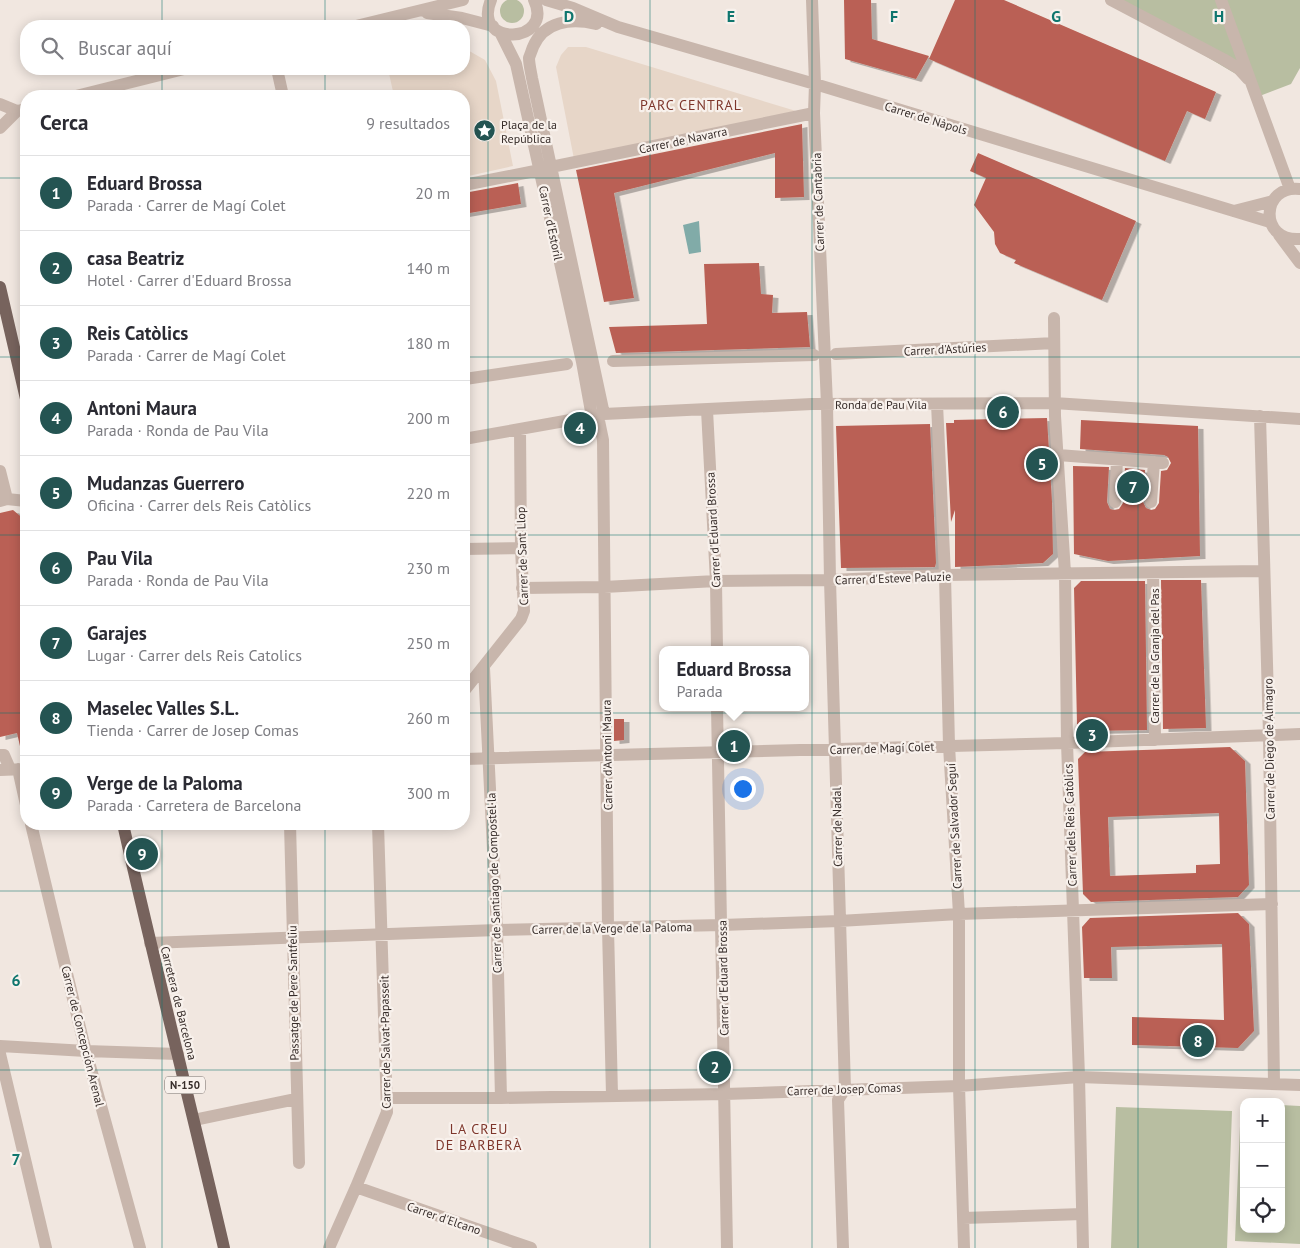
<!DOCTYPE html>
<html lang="es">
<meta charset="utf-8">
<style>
:root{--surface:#fff;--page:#f2f2f3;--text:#2b2b33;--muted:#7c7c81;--line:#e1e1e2;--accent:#245452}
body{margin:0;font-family:"PT Sans",sans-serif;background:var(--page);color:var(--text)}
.controls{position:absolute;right:15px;bottom:15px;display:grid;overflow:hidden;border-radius:10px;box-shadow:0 2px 12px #0003}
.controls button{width:45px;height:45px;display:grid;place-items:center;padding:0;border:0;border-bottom:1px solid var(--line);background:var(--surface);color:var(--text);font:25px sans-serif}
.you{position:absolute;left:742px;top:788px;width:18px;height:18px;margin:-12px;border:4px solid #fff;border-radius:50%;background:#1a73e8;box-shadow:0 0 0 8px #1a73e833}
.badge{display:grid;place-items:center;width:32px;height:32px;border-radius:50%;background:var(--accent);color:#fff;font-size:16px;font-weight:700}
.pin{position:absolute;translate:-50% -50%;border:2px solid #fff;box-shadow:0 1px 5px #0006}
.popup{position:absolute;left:659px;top:646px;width:150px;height:65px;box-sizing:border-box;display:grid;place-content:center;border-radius:10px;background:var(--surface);filter:drop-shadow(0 1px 4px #0005);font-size:16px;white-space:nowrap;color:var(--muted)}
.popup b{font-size:19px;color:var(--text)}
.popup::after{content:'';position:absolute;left:50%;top:100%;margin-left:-10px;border:10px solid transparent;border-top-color:var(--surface)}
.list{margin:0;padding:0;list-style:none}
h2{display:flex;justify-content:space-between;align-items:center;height:65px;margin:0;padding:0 20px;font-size:21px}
h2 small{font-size:16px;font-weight:400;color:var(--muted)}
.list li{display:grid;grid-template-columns:32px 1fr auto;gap:15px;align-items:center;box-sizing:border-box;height:75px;padding:0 20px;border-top:1px solid var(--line)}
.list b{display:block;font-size:19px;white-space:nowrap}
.list p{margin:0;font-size:16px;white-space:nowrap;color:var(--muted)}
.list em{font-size:16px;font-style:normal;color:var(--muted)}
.icon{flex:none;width:28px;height:28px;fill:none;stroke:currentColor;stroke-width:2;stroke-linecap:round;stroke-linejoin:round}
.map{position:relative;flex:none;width:1300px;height:1248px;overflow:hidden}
.search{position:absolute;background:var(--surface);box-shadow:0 2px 12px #0003;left:20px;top:20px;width:450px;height:55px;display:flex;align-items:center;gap:12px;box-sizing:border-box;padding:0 18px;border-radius:20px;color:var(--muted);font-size:19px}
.panel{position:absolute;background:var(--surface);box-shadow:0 2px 12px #0003;left:20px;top:90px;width:450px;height:740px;border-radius:20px}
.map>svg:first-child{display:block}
</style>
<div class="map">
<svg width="1300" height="1248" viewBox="0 0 1300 1248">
<defs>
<filter id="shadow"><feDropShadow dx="5.5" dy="3" stdDeviation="0" flood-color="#0004"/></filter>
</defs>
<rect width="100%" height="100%" fill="#f1e7e0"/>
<path fill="#b8bea1" d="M500 11a12 12 0 1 1 24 0a12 12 0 1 1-24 0Z
M1111,0H1300V68L1291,84L1257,97L1251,83Z
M1241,1103H1244V1229H1281V1105L1300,1106V1244L1235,1241Z
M1116,1107L1232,1111L1227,1248H1111Z"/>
<path fill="#e7d6c8" d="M568,47H586L796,111L574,159L556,67L561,55Z
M464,48L485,60L496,81L513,166L464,177V96H394L388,69H464Z"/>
<path fill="#81aba8" d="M699,221L701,252L689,254L683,225Z"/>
<path fill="#ba6154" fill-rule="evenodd" filter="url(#shadow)" d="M844,0H871L872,39L929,56L916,79L845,59Z
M955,0H1004L1216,92L1205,119L1187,111L1165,161L929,59Z
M802,124L804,197L775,198V153L614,193L634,298L604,302L576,170Z
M978,153L1136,221L1102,300L1014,263L1016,260L1000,253L995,244L994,232L974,205L986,178L970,171Z
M518,183L521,204L464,214V193Z
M759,263L761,294L773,295L772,313L807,312L810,347L616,353L609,327L707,324L704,264Z
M1047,418L1052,502L1053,554L1043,563L955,567V510L951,522L946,423H954V420Z
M1081,420L1198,426L1200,556L1108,561L1074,554L1073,466L1109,467L1107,502L1110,509L1114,510L1119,509L1123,503L1125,468L1145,470L1143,502L1146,508L1151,510L1155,509L1159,503L1161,471L1167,470L1171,463L1168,457L1164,455L1080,449Z
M930,424L936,563L935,567L841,568L836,426Z
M13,510L25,520L26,527V755H22L17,733L0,737V513Z
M1161,580H1201L1206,728L1163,729Z
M1081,581H1145L1147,730L1084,731L1077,724L1074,588Z
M614,719H624V740L614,741Z
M1230,747L1245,761L1249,885L1238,897L1091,902L1083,894L1078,759L1085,752ZM1219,813L1220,864L1196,865V873L1110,876L1108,817Z
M1238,913L1249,924L1254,1031L1238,1048L1132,1045V1017L1224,1020L1222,944L1111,947L1112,978H1084L1082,927L1090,918Z"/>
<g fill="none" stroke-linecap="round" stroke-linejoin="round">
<path stroke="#c8b6ac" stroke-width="12" d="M491,0C471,48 555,44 534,0
M546,0L573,8L618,27L815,84L1270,222
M812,0L815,84L814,113L827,404L830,580L845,1089L838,1100L843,1248
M1111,0L1223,59L1238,68L1248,79
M1221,0L1290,189
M427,13L462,18L493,26
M596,24C571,18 544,21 533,47C532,50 530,55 529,58C529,64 531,72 532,78L604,414
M356,26L463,0
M500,32L516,64L582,362L592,417
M277,69L283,96
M76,96L184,69
M0,104L17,111
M0,128L17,111L26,109
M551,167L814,113
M464,185L540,170
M1300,189C1261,184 1258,242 1300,239
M1234,211L1273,201
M1279,235L1300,263
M1054,318L1055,416L1065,573L1067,743L1079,1077L1083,1248
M836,354L1054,343
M613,361L814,355
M465,379L567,364
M937,404L945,575L949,746L959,914V1086L964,1248
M707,410L716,581L717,650
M598,416L603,440L608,928L612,1095
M1260,416L1269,734L1274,1083
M464,439L604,414L812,404L1054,403L1300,419
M1058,455L1163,463
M0,471L7,499
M0,501L7,499L26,501
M1115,502L1117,460
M1151,502L1154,462
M464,549L521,548
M1153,573L1155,740
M522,588L604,587L716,581L830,580L945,575L1263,571
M484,668L497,930L501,1098
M464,691L521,619L524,611L521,548L520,430
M717,707L727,1248
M0,755H4L10,769
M464,759L1067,743L1300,734
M18,769L26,805
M0,770L26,769
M31,824L83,1040L140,1248
M290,824L299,1163
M150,943L497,930L722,925L839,921L959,914L1272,904
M0,1046L86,1051L178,1054
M0,1054L46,1248
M387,1098H501L725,1094L959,1086L1079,1077L1300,1085
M194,1120L296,1099
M356,1187L531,1248
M963,1218L1082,1214
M329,1248L356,1187L387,1112L378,824"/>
<path stroke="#77635d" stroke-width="12" d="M0,287L26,399
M123,824C155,966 191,1106 224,1248"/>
</g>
<path fill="none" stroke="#0f766e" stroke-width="1" stroke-opacity="0.55" d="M162,0V26M325,0V26M488,0V1248M650,0V1248M812,0V1248M975,0V1248M1138,0V1248M162,69V96M325,69V96M0,178H26M464,178H1300M0,357H26M464,357H1300M0,535H26M464,535H1300M0,713H26M464,713H1300M162,824V1248M325,824V1248M0,891H1300M0,1070H1300"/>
<defs>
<symbol id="sight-disc" viewBox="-11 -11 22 22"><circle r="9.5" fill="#245452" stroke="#f8f1ec"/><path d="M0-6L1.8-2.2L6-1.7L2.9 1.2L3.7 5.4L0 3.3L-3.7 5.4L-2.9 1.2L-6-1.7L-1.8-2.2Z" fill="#fff"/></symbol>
</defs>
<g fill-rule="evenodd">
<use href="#sight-disc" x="472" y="118" width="25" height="25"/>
</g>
<g text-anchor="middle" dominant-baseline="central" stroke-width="4.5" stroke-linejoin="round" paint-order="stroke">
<rect fill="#f8f1ec" stroke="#716864" stroke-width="1" x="165" y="1076.5" width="40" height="17" rx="4"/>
<g font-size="11" font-weight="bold" fill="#372d2a">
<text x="185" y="1085">N-150</text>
</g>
<g font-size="12" fill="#372d2a" stroke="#f8f1ec">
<text transform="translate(926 118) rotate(17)">Carrer de Nàpols</text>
<text transform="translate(683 140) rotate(-12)">Carrer de Navarra</text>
<text transform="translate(818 202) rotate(-92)">Carrer de Cantabria</text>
<text transform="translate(551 223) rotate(78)">Carrer d'Estoril</text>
<text transform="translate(945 349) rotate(-3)">Carrer d'Astúries</text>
<text x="881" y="404">Ronda de Pau Vila</text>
<text transform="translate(713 530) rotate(-93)">Carrer d'Eduard Brossa</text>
<text transform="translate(522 556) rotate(-92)">Carrer de Sant Llop</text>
<text transform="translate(893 578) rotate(-2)">Carrer d'Esteve Paluzie</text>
<text transform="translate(1154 656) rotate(-90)">Carrer de la Granja del Pas</text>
<text transform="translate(882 748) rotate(-2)">Carrer de Magí Colet</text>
<text transform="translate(1269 749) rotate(-91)">Carrer de Diego de Almagro</text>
<text transform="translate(607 755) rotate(-91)">Carrer d'Antoni Maura</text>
<text transform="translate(1070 825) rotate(-92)">Carrer dels Reis Catòlics</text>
<text transform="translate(954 826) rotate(-93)">Carrer de Salvador Seguí</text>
<text transform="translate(837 827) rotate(-91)">Carrer de Nadal</text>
<text transform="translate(494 883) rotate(-92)">Carrer de Santiago de Compostel·la</text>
<text transform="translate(612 928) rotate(-1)">Carrer de la Verge de la Paloma</text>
<text transform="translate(723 978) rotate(-91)">Carrer d'Eduard Brossa</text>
<text transform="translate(293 993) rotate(-91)">Passatge de Pere Santfeliu</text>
<text transform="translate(179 1003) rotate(76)">Carretera de Barcelona</text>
<text transform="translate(83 1036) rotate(76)">Carrer de Concepción Arenal</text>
<text transform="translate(385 1042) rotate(-91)">Carrer de Salvat-Papasseit</text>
<text transform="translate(844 1089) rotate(-2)">Carrer de Josep Comas</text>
<text transform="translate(444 1218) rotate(19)">Carrer d'Elcano</text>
</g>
<g font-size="12" fill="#372d2a" stroke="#f8f1ec" text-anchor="start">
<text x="501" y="124">Plaça de la<tspan x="501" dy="14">República</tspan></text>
</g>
<g font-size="14" letter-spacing="1" fill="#7e362b" stroke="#f8f1ec">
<text x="691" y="105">PARC CENTRAL</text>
<text x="479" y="1129">LA CREU<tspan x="479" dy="16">DE BARBERÀ</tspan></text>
</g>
</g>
<g font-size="16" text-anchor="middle" font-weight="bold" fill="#0f766e" stroke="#f8f1ec" stroke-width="4.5" stroke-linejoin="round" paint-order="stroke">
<text x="569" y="22">D</text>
<text x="731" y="22">E</text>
<text x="894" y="22">F</text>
<text x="1056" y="22">G</text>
<text x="1219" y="22">H</text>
<text x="16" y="986">6</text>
<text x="16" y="1165">7</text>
</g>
</svg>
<div class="controls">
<button>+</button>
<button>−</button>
<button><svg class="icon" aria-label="locate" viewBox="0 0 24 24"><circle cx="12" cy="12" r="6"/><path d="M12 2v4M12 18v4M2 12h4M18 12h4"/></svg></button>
</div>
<div class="you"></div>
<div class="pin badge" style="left:734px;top:746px">1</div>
<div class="popup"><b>Eduard Brossa</b>Parada</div>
<div class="pin badge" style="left:715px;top:1067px">2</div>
<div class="pin badge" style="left:1092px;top:735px">3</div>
<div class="pin badge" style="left:580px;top:428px">4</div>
<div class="pin badge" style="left:1042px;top:464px">5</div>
<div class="pin badge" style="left:1003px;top:412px">6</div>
<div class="pin badge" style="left:1133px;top:487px">7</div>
<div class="pin badge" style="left:1198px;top:1041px">8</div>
<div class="pin badge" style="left:142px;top:854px">9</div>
<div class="search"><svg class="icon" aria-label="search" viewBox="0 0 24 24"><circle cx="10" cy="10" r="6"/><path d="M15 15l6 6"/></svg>Buscar aquí</div>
<section class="panel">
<h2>Cerca<small>9 resultados</small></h2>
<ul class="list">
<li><span class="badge">1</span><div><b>Eduard Brossa</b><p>Parada · Carrer de Magí Colet</p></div><em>20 m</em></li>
<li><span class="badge">2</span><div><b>casa Beatriz</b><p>Hotel · Carrer d'Eduard Brossa</p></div><em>140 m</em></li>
<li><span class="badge">3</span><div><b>Reis Catòlics</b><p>Parada · Carrer de Magí Colet</p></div><em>180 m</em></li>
<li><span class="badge">4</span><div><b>Antoni Maura</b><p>Parada · Ronda de Pau Vila</p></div><em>200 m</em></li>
<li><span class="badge">5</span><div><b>Mudanzas Guerrero</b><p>Oficina · Carrer dels Reis Catòlics</p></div><em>220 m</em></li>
<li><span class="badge">6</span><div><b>Pau Vila</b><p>Parada · Ronda de Pau Vila</p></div><em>230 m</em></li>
<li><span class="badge">7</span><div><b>Garajes</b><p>Lugar · Carrer dels Reis Catolics</p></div><em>250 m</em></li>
<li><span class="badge">8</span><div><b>Maselec Valles S.L.</b><p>Tienda · Carrer de Josep Comas</p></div><em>260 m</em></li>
<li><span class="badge">9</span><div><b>Verge de la Paloma</b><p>Parada · Carretera de Barcelona</p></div><em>300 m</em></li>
</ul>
</section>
</div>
